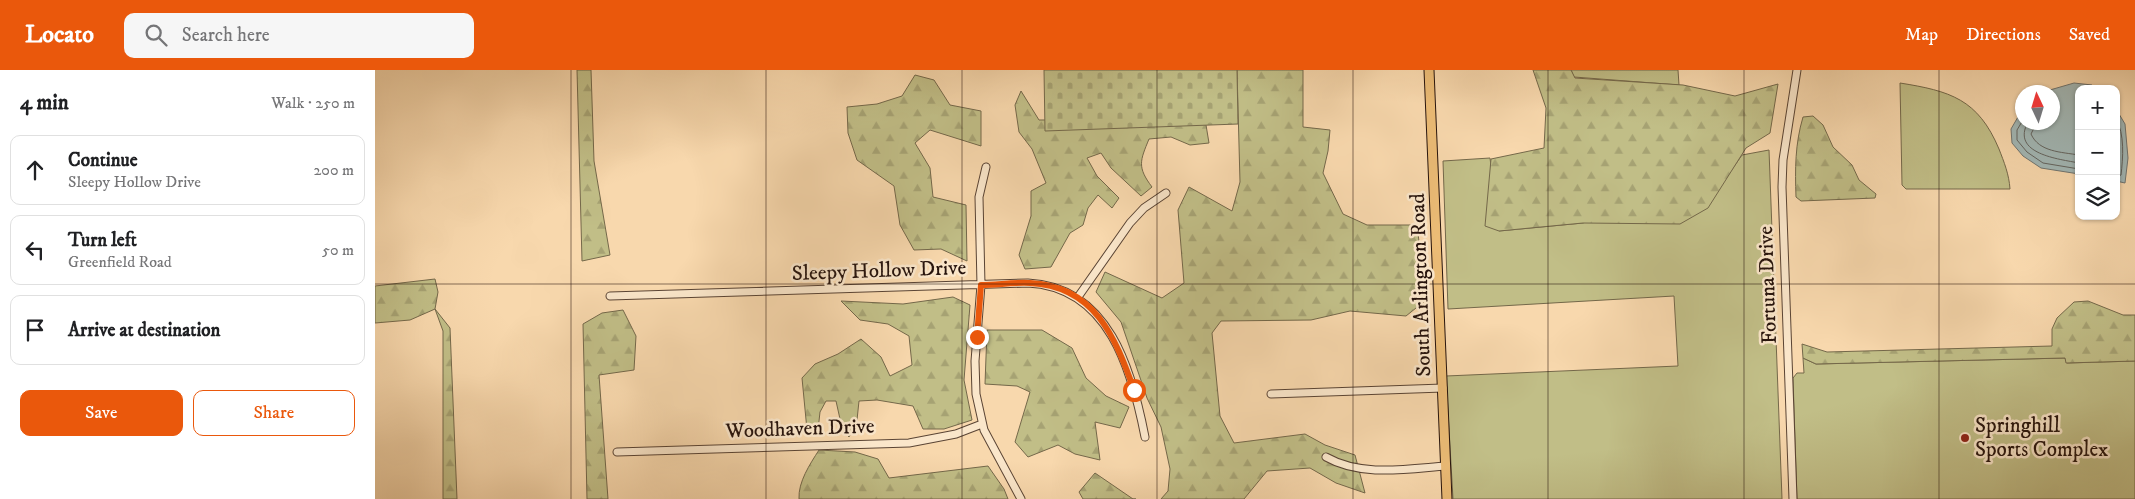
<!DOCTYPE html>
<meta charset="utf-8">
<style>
:root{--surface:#fff;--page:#f6f6f6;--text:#202124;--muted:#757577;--line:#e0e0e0;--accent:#ea580c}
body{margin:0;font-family:"IM FELL DW Pica",serif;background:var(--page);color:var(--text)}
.controls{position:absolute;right:15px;top:15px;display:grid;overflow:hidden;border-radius:10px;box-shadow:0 1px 4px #0004}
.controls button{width:45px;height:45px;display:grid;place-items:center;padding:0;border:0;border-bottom:1px solid var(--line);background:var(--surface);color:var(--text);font:25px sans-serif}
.compass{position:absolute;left:1640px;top:15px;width:45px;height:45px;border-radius:50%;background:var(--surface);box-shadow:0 1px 4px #0004;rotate:356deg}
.stop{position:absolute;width:15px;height:15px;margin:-11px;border:4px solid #ea580c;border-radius:50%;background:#fff}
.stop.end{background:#ea580c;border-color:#fff;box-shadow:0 1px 5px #0008}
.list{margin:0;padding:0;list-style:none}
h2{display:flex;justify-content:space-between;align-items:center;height:65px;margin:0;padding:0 20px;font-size:21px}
h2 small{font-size:16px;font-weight:400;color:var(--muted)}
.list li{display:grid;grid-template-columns:32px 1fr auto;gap:15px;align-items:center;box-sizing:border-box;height:70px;margin:0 10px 10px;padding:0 10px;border:1px solid var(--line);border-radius:10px}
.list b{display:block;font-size:19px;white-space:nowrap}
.list p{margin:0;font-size:16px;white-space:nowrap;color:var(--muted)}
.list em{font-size:16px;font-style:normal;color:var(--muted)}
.actions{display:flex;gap:10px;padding:15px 20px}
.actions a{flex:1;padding:11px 0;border:1px solid var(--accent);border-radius:10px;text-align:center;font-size:18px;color:var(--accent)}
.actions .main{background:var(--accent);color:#fff}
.icon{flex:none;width:28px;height:28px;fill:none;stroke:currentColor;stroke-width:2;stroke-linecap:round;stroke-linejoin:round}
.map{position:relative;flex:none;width:1760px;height:429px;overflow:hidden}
header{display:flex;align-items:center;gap:30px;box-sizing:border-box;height:70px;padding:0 25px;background:var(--accent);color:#fff}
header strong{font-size:24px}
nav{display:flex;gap:28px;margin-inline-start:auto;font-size:18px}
.search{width:350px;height:45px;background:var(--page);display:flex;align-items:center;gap:12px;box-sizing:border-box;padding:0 18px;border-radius:10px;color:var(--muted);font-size:19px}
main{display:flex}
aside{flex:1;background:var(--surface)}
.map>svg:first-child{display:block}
</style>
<header>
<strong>Locato</strong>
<div class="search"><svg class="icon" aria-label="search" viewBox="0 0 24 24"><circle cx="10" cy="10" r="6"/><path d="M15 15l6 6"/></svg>Search here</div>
<nav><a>Map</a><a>Directions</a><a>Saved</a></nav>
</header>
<main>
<aside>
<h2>4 min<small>Walk · 250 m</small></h2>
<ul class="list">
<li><svg class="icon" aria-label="ahead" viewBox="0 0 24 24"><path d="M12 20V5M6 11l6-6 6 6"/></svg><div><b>Continue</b><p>Sleepy Hollow Drive</p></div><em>200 m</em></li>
<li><svg class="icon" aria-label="left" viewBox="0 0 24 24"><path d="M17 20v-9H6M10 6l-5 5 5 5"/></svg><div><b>Turn left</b><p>Greenfield Road</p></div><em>50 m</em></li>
<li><svg class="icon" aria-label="arrive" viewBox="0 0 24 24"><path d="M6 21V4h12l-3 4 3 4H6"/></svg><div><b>Arrive at destination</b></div></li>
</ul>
<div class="actions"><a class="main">Save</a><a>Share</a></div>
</aside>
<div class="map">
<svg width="1760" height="429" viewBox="0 0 1760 429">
<defs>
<pattern id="forest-firs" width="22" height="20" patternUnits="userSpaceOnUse" patternTransform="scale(1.25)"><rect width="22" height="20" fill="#c1be87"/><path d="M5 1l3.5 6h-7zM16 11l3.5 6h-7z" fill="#a6a273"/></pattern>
<pattern id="cemetery-stones" width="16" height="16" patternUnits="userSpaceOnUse" patternTransform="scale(1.25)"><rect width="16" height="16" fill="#c1be87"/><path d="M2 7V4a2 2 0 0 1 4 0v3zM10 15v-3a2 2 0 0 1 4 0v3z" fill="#a6a273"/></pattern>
</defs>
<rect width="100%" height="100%" fill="#f8d8ad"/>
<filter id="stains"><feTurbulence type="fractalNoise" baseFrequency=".004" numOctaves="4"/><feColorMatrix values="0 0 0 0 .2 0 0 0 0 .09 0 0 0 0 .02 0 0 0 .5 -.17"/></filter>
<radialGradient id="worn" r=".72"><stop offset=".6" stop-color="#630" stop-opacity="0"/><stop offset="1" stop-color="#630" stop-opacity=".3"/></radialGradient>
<path fill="#c1be87" stroke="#74684a" d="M1196,0H1303L1304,15L1199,7Z
M1525,13C1575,21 1603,29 1624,79C1629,92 1634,104 1635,119H1531L1527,115Z
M1394,80L1407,429H1078L1071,306L1303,296L1299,226L1073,239L1068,91L1115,88L1124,161L1208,153L1351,108L1367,85Z
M1428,288L1441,294L1690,288L1692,293L1760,291V429H1422L1418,308L1422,303H1429Z"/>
<path fill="url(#forest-firs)" stroke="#74684a" d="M202,0H216L219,91L235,185L207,191Z
M862,0H928V57L955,60L953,81L948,103L968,144L992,155H1042L1051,230L1031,246L975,241L936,250L846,251L837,263L845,346L859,373L930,364L950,375L980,385L990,423L961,413L935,398L892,401L869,429H786L793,421L795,399L786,357L772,328L746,252L721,222L730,202L787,228L809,213L803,140L814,117L857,141L865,112Z
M1158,0H1196L1200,8L1308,15L1360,26L1403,14L1395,63L1371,78L1333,138L1305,154L1208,153L1124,161L1110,156L1116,89L1169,78L1171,38Z
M540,5L559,10L575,35L606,41V76L555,60L540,73L555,98L558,127L591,135L592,191L566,179L539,180L525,155L519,116L482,90L473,63L472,37L502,34L527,26Z
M646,21L664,50L830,49L834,73L815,75L796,67L774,69C765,91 762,97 777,117L766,126L736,98L726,83L712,88L722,106L744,128L737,138L723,125L713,138L708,155L695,163L676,197L650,199L644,185L656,146V121L671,113L657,79L644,62L640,35Z
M1438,46L1448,55L1458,77L1477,95L1484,110L1501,124L1500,128L1426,131L1421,127C1420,99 1420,74 1428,47Z
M60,209L63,222L60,239L75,258L82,429H68V261L60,239L35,250L0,253V216Z
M578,227L595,235L589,310L597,350L569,359H548L538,336L502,330L484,331L482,350L474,367L467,358L461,331H451L445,342L443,360H432L427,308L440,294L463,284L486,269L506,287L515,306L537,295L534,266L513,254L485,250L466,231L528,234Z
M1713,231L1748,245H1760V291L1691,293L1690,288L1441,294L1428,288L1427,274L1452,282L1677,276V259L1682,248L1699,232Z
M248,240L261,266L259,300L224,305L233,429H212L208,254L227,243Z
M612,260H667L697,278L711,308L731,326L754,337L745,358L720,352L725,390L700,384L683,375L653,387L640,372L655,322L642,316L610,314Z
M444,380L480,382L503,389L514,408L613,396L629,419L633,429H424C423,412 435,394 444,380Z
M720,403L758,429H761H708L704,422Z"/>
<path fill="url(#cemetery-stones)" stroke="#74684a" d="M669,0H862L863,54L670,61Z"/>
<path fill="#a2b7b5" stroke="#707571" d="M1699,13L1717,15L1721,19H1704V104L1666,98L1648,86L1637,73L1636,59L1647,40L1648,52H1678V22H1668Z
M1741,39L1750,54L1753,88L1750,113L1741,111Z"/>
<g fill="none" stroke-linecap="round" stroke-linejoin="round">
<path stroke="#646560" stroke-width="1" d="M1741,49C1750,64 1748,88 1746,105L1741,107
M1648,50L1642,60V70L1652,82L1668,93L1704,99
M1653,52C1635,84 1684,89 1704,93
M1662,52L1656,64C1664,82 1686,82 1704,85"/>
<defs>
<path id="minor" d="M611,97L604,127L606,215L600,291L601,324L609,360L646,429
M235,226L653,213C734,217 757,300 770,367
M703,227L755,153L769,138L791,123
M896,324L1068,318
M242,382L534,373L581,364L607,354
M951,387C986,407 1031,399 1071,396
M1418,429L1407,117L1408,90L1422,0"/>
<path id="major" d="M1054,0L1072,429"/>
</defs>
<use href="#minor" stroke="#5a4434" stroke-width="9"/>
<use href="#major" stroke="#26130c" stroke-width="11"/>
<use href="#minor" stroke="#fae6ca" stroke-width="7"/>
<use href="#major" stroke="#ecbc76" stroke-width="9"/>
</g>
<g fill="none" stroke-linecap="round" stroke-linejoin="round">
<path stroke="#ea580c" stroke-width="6" d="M602,267L606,215C622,215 639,212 655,213C720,216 740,267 759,320"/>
</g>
<path fill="none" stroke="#26130c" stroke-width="1" stroke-opacity="0.55" d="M196,0V429M391,0V429M587,0V429M782,0V429M978,0V429M1173,0V429M1369,0V429M1564,0V429M0,214H1760"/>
<circle fill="#8f2418" stroke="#fae6ca" stroke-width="2" cx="1590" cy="368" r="5"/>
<g text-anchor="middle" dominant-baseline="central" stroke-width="5" stroke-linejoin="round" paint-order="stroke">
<g font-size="21" fill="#26130c" stroke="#fae6ca">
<text transform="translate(504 201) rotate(-2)">Sleepy Hollow Drive</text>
<text transform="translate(1046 215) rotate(-92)">South Arlington Road</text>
<text transform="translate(1393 215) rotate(-92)">Fortuna Drive</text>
<text transform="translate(425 359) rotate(-2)">Woodhaven Drive</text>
</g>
<g font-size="21" fill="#26130c" stroke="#fae6ca" text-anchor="start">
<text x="1600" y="356">Springhill<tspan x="1600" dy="24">Sports Complex</tspan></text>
</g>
</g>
<rect width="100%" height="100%" filter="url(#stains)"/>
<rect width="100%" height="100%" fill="url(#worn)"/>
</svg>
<div class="controls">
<button>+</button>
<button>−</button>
<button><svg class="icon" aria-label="layers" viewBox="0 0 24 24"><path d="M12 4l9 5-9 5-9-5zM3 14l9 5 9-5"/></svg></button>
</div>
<svg class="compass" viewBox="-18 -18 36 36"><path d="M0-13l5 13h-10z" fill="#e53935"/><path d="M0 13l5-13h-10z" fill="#757577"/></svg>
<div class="stop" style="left:759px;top:320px"></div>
<div class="stop end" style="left:602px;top:267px"></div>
</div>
</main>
